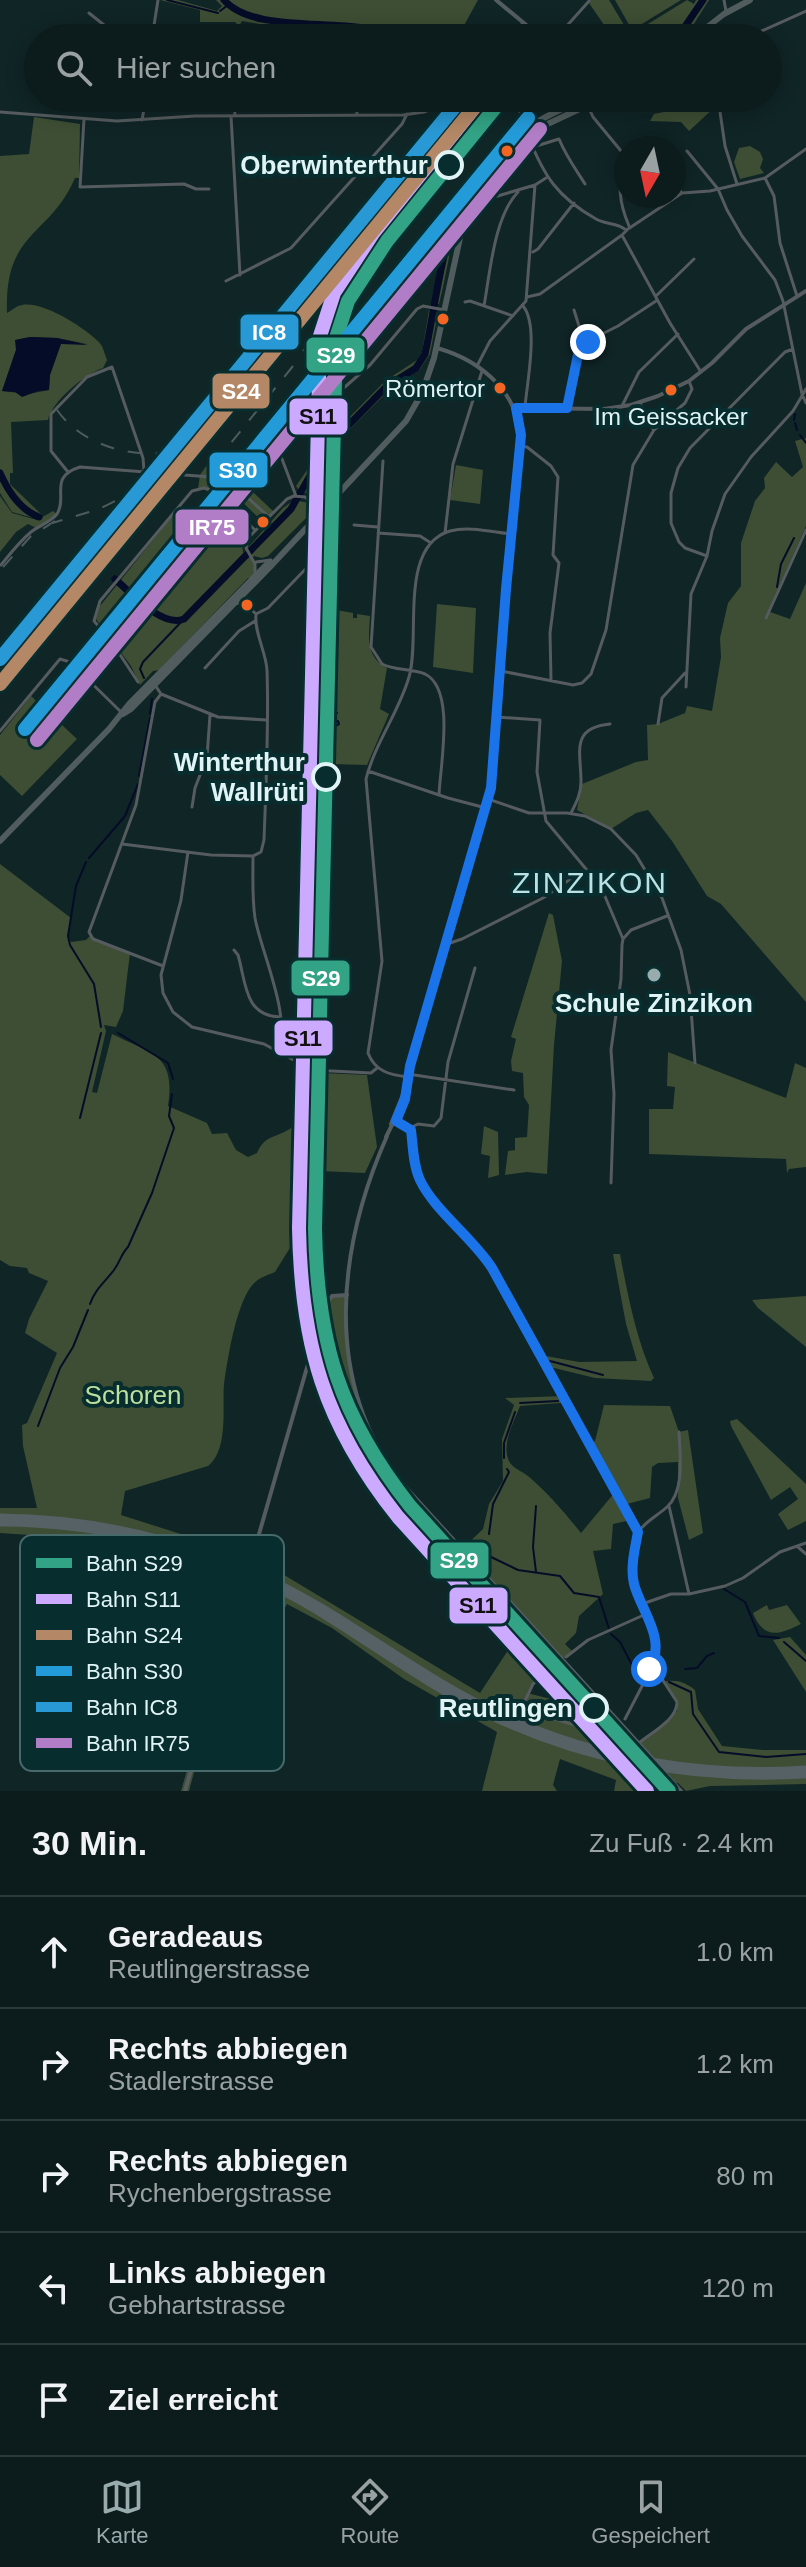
<!DOCTYPE html>
<html lang="de">
<meta charset="utf-8">
<style>
:root{--surface:#0c1c1c;--page:#1a2929;--text:#f1f3f6;--muted:#9aa1a3;--line:#2c3a3b;--accent:#98acad}
body{margin:0;font-family:Helvetica,sans-serif;background:var(--page);color:var(--text)}
.compass{position:absolute;left:614px;top:136px;width:72px;height:72px;border-radius:50%;background:var(--surface);box-shadow:0 4px 20px #0003;rotate:189deg}
.stop{position:absolute;width:24px;height:24px;margin:-18px;border:6px solid #1a73e8;border-radius:50%;background:#fff}
.stop.end{background:#1a73e8;border-color:#fff;box-shadow:0 2px 8px #0008}
.list{margin:0;padding:0;list-style:none}
h2{display:flex;justify-content:space-between;align-items:center;height:104px;margin:0;padding:0 32px;font-size:34px}
h2 small{font-size:26px;font-weight:400;color:var(--muted)}
.list li{display:grid;grid-template-columns:52px 1fr auto;gap:24px;align-items:center;box-sizing:border-box;height:112px;padding:0 32px;border-top:2px solid var(--line)}
.list b{display:block;font-size:30px;white-space:nowrap}
.list p{margin:0;font-size:26px;white-space:nowrap;color:var(--muted)}
.list em{font-size:26px;font-style:normal;color:var(--muted)}
.icon{flex:none;width:44px;height:44px;fill:none;stroke:currentColor;stroke-width:2;stroke-linecap:round;stroke-linejoin:round}
.map{position:relative;flex:none;width:806px;height:1791px;overflow:hidden}
.search{position:absolute;background:var(--surface);box-shadow:0 4px 20px #0003;left:24px;right:24px;top:24px;height:88px;display:flex;align-items:center;gap:20px;box-sizing:border-box;padding:0 28px;border-radius:44px;color:var(--muted);font-size:30px}
.sheet{height:664px;background:var(--surface)}
nav{display:flex;justify-content:space-around;align-items:center;box-sizing:border-box;height:112px;border-top:2px solid var(--line);background:var(--surface);font-size:22px;color:var(--muted)}
nav a{display:grid;justify-items:center;gap:4px}
nav .on{color:var(--accent)}
.map>svg:first-child{display:block}
</style>
<div class="map">
<svg width="806" height="1791" viewBox="0 0 806 1791">
<rect width="100%" height="100%" fill="#102526"/>
<path fill="#3d4e34" fill-rule="evenodd" d="M160,0H178L217,11L222,6L216,0H478L462,29L449,28L436,32V38H352L353,34L368,36L342,33L348,34L349,38H301V31L242,21L239,26L235,22H200V10Z
M592,0H609L630,35L687,0L694,4L696,0H709L685,38H613L589,3Z
M615,0H681L632,30Z
M667,98H708L716,106L689,131L681,122L650,121L654,114L669,111L668,106L673,104V101Z
M34,117L80,124L79,178H75C49,238 4,230 7,313C11,311 14,308 18,306C39,297 85,328 99,342C104,348 104,353 107,360L103,368C85,374 52,401 48,420L11,422L13,473H10V484L42,515L37,519L12,512L0,493V156L29,154ZM30,337L57,338L87,344L61,343L50,374L49,390L28,394L2,391L16,350V340Z
M750,146L760,152L763,159L760,168L764,173L740,179L734,162L739,148Z
M454,211L460,214C450,243 447,274 439,304L434,303L450,213Z
M429,310L438,313L430,354L420,369L390,389L335,444V432L385,381L417,360L422,352Z
M806,438V526L764,620L770,612L790,619L806,583V1002L721,904L707,896L672,841L648,810L636,813L611,829L577,810L582,784L636,762L648,760L647,725L658,724L685,713L687,706L712,711L721,657L720,638L728,603L741,586V543L755,501L765,488L764,478L776,462L792,477L803,467L795,441Z
M327,440V451L330,447L328,491L320,502L324,495L322,493L317,497L311,492L301,493L296,486L318,454V449Z
M207,465L238,478L274,512L263,522L238,498L234,502L223,490L219,494L208,489H198L200,475Z
M456,465L483,470L480,504L450,500Z
M0,496L12,513L37,520L53,511L57,514L36,528L28,524L16,532L0,552Z
M294,500L309,503L315,509L268,556L262,558L254,556L252,559L256,569L252,578H248L159,670L153,671L140,685L131,666L96,619L100,606L173,515L198,539L231,506L252,527L242,540L243,553L283,508Z
M437,604L476,608L473,673L433,667Z
M331,609L353,613V618H357V614L370,616C369,637 365,656 387,668L380,709L389,714L367,765L330,764L328,760Z
M31,696L77,739L22,796L0,775V735Z
M0,864L71,918L68,936L71,942L86,940L90,936L130,953L123,1011L116,1027L104,1025L106,1031L92,1092L97,1093L112,1034C152,1054 176,1054 168,1106L207,1123L212,1134L227,1133L236,1150L248,1157L257,1153C265,1136 271,1139 286,1131C308,1121 310,1090 309,1069L315,1071L311,1214L275,1272C265,1276 256,1279 250,1288C235,1311 228,1357 224,1384C222,1408 229,1449 208,1466L125,1491L121,1515L256,1558L480,1693L522,1629C449,1548 363,1472 330,1364C323,1340 315,1317 332,1296L347,1295C342,1358 357,1418 393,1471C412,1499 439,1524 462,1549L483,1529L489,1504L503,1481L502,1439L514,1405L505,1398L563,1396L566,1402L561,1403L520,1406C514,1422 501,1444 509,1461C512,1468 522,1471 528,1476C548,1493 565,1513 581,1533L615,1492L589,1444L595,1441L604,1405L670,1406L679,1432L688,1430L703,1533L689,1540L678,1498V1462L658,1463L652,1467L650,1498L623,1505L631,1520L613,1524L611,1549L593,1551L603,1594L579,1616L576,1633L565,1644L572,1651L533,1684L527,1693L575,1705L594,1721L612,1714L639,1743L677,1711V1702L663,1682C675,1679 685,1682 695,1690L698,1709L722,1746L763,1750H806V1784L710,1786L686,1791L678,1783L671,1782L678,1791H672L662,1780L657,1779L667,1791H659L642,1776L640,1777L648,1788L647,1791H614L616,1780L560,1759L553,1785L557,1791H482L497,1732L404,1679L332,1628L287,1604L274,1627L238,1607L202,1734L204,1735L189,1791H181L229,1623C227,1609 238,1595 234,1582L177,1560L129,1546C117,1550 104,1572 91,1580C91,1566 104,1557 105,1544L102,1540L0,1533V1508H37L23,1446L22,1425L27,1423L57,1353L25,1333L29,1319L48,1281L29,1273L27,1268L10,1266L0,1260Z
M549,913L553,915L562,961L554,1045L547,1174L527,1172L505,1175L508,1151L515,1150V1138L527,1137L529,1105L524,1097L523,1073L512,1071L511,1061L516,1039L511,1037Z
M668,1052L786,1098L795,1063L806,1068V1167L789,1169L787,1173L786,1159L649,1154V1109H673L675,1087L667,1086Z
M321,1073L367,1075L377,1147L365,1173L320,1171Z
M484,1126L498,1132L499,1175L488,1178L490,1156L481,1154Z
M613,1254H620C628,1296 636,1339 654,1378L651,1381L595,1378L546,1366L540,1355L579,1362L637,1361L626,1324Z
M806,1296V1347L758,1308L752,1300Z
M737,1419L806,1484V1521L788,1530L778,1514L798,1499L790,1487L771,1500L731,1426L730,1421Z
M767,1605L769,1610L787,1605L801,1624C779,1635 764,1640 753,1613Z
M790,1637L806,1655V1692L773,1640Z"/>
<path fill="#050c28" d="M30,337L57,338L88,345L61,344L50,375L49,390L38,391L22,397L15,392L2,391L16,350L15,340Z"/>
<g fill="none" stroke-linecap="round" stroke-linejoin="round">
<path stroke="#050c28" stroke-width="2" d="M167,0L218,13
M220,11L228,5
M794,420L795,414
M795,423L797,430
M800,435L806,443
M777,587L781,564L794,538
M144,678L140,669L143,662L184,619
M337,713C335,714 333,715 332,717V719C334,719 336,719 337,721C337,722 336,722 336,723L333,721C333,720 334,719 334,717V716L332,715L331,718C334,722 336,719 336,725V726L339,724L338,721
M150,714L152,699
M139,776L150,718
M89,858L125,816L138,784
M86,862L76,886L68,936L70,945L94,984L101,1027
M118,1033L168,1063L173,1079
M80,1118L101,1033
M90,1304C95,1289 105,1282 114,1270C120,1262 121,1254 128,1247L152,1193L174,1128L169,1116L172,1094
M550,1361L603,1375
M520,1403L558,1401
M38,1426L60,1368L73,1347L88,1310
M504,1458V1443L515,1412
M489,1534L493,1504L509,1472L507,1469
M487,1555L518,1570L560,1576L574,1593L599,1597L609,1629
M536,1572L533,1547L536,1506
M724,1589L745,1602L759,1636L779,1638
M611,1634L620,1642L632,1665
M784,1642L806,1661
M685,1669L697,1668L707,1656L714,1653
M649,1675L659,1679
M669,1682L691,1692L693,1714L719,1752L766,1757L806,1754"/>
<path stroke="#050c28" stroke-width="7" d="M224,0C256,37 353,14 401,38
M672,38L684,28L703,0
M0,473C8,491 20,510 39,517
M115,579C131,593 162,628 184,619L291,509L326,448L387,386L416,368L425,354C440,285 443,208 491,153"/>
<path stroke="#2f4445" stroke-width="3" stroke-dasharray="3 1.5" stroke-linecap="butt" d="M551,1669L563,1659"/>
<path stroke="#555b5e" stroke-width="3" d="M724,0L726,11
M89,13L109,29L148,38
M233,31L234,38
M152,38L158,0
M511,38L523,23
M556,38L590,0
M746,38L806,11
M234,98L235,116
M356,98L357,115
M516,98L525,129
M718,98L725,146L737,184
M588,106L593,117L626,157
M0,112L117,121L195,116L403,115L424,112L457,98
M231,116L240,275
M84,119L80,187L184,184L196,189H209
M142,120L146,98
M528,136C544,176 557,197 596,219C606,225 617,222 626,230
M533,147L559,139C566,156 575,168 585,184
M687,151L718,189L727,210L742,236L775,280L783,301L802,394L806,403
M626,161C617,186 619,202 629,226
M765,178L774,196L780,243L797,296
M674,182L681,192
M477,202L535,185
M623,237L670,323L701,372
M533,252L538,249L574,203
M226,281L291,248L402,124L407,114
M657,295L694,259
M527,297L540,294L622,235L628,229L682,193L710,191L765,178L806,149
M465,302L470,301L513,316
M484,306C490,273 494,217 518,192
M523,306C539,325 527,382 525,407
M574,310L579,326L580,345
M477,366L490,341L526,301L535,185L546,178
M640,402L645,419L654,430
M622,406L639,372L678,334
M567,408L580,345L618,326L656,301
M342,410L338,393L370,365L417,309L423,306L445,310
M520,446L527,447L551,466L558,477L553,555L559,563L550,633L551,680
M383,461L371,647L382,664C395,671 411,668 425,674C456,689 440,766 439,795
M68,472L51,451V414L87,377L112,367L143,458L144,471
M296,496L279,451L282,444L301,427
M354,525L378,527
M378,533L420,536L431,543
M445,533L453,464L482,371
M707,556L685,548L679,542L671,523V493L678,468L690,448L785,352L793,349
M256,562L271,560
M1,565C10,554 19,542 31,532C38,526 51,522 57,514C68,496 48,477 80,467L211,477L237,488L269,517
M255,572V564L246,548L249,537L287,499L294,496L305,497L319,508L323,523L319,555L268,608L256,614
M236,603L245,604L256,614
M766,618L806,530
M205,668L239,631L255,621
M501,671L573,685L582,683L591,674L606,630L633,465L654,430L685,403L692,389L689,381
M138,682L109,638L94,621L100,601L192,491L204,488L216,492L255,530
M155,685L161,694L155,702L136,805L89,932L93,939L163,966
M686,687L691,594L707,556L712,531L725,494L751,457L793,411L806,389
M161,694L218,717L266,720
M497,717L540,720L537,772L546,821L601,887L623,939
M658,724L662,698L685,673
M0,731L60,659L70,662L121,712
M265,766H320
M368,771L448,798L486,808
M488,799L529,813H567L585,816L611,829L636,855L662,898L681,950L690,995L695,1063
M192,807L195,788L207,757L210,715
M571,813C576,803 581,794 581,782C581,752 570,728 610,724
M318,828L322,633
M122,844L211,855L253,856
M188,852L181,900L161,975L163,993L173,1012L192,1027L264,1044L312,1070L371,1073L377,1068
M253,856L261,852L264,840C266,784 269,726 267,670C266,652 254,632 256,615
M253,856C253,877 252,898 255,918C261,952 293,1019 277,1051
M447,944L462,939L543,898L575,876L588,871
M234,950L238,955C246,982 244,1016 280,1017
M408,1074L514,1090
M408,1077C389,1075 375,1071 368,1053L382,961L366,779C375,743 399,712 409,677C421,637 398,546 450,531C469,526 492,532 511,534
M393,1120L410,1128C414,1144 413,1162 419,1178C432,1209 473,1237 492,1268L638,1532L633,1579L653,1628L655,1646L653,1665L625,1719
M410,1128L418,1124L434,1126L441,1118L448,1062L475,968
M611,1183L614,1094L611,1050L621,979L622,945L623,939L631,930L667,916
M669,1506L689,1594
M638,1532C646,1521 657,1516 667,1507C685,1491 680,1455 679,1432
M798,1547L806,1554
M642,1604L671,1594H689L725,1586L743,1578L780,1552L806,1543
M566,1657L588,1640L646,1614
M551,1669L533,1684L521,1709C558,1723 595,1723 622,1754
M639,1743C652,1732 677,1720 677,1702L653,1665
M633,1766L649,1784L650,1791"/>
<path stroke="#555b5e" stroke-width="4" d="M516,408L604,409L631,405L658,396L689,381L712,363L746,329L806,291
M185,1791L325,1305L332,1296L347,1295"/>
<path stroke="#545d60" stroke-width="4" d="M496,0L542,38
M391,1124L404,1092
M387,1136C338,1247 322,1379 400,1481L653,1759
M386,1137L405,1099L410,1066L491,788L506,589L520,446C523,396 483,361 437,348
M661,1769L681,1791"/>
<path stroke="#505c5d" stroke-width="6" d="M693,38L724,14L750,0
M513,145L518,144L537,129L603,98
M123,714L131,709L270,567L406,421L422,393L434,358L463,224C475,192 500,151 526,130C543,116 568,106 589,98
M0,841L109,729L129,704L269,562"/>
<path stroke="#566165" stroke-width="7" d="M0,1517C114,1518 225,1549 323,1608C383,1644 440,1687 505,1716C599,1759 703,1776 806,1769
M0,1523C112,1523 222,1554 317,1611C374,1646 428,1686 488,1715C588,1763 696,1781 806,1775"/>
<path stroke="#4d5b5c" stroke-width="2" stroke-dasharray="14 14" stroke-linecap="butt" d="M391,203L430,168L483,110
M303,351L345,293
M57,410C83,447 138,461 181,450
M214,464L293,366
M49,524L99,509L133,492L176,456L213,434L233,415
M3,567L31,536L57,520"/>
<defs>
<path id="rail-1" d="M503,98L387,241L348,301L336,338L315,1228C317,1342 339,1416 410,1506L669,1791"/>
<path id="rail-2" d="M482,98L374,232L334,293L320,336L299,1228C301,1345 324,1424 398,1517L647,1791"/>
<path id="rail-3" d="M0,684L482,98"/>
<path id="rail-4" d="M25,729L528,118"/>
<path id="rail-5" d="M0,659L462,98"/>
<path id="rail-6" d="M37,740L540,129"/>
</defs>
<use href="#rail-1" stroke="#072d2f" stroke-width="20"/>
<use href="#rail-2" stroke="#072d2f" stroke-width="20"/>
<use href="#rail-3" stroke="#072d2f" stroke-width="20"/>
<use href="#rail-4" stroke="#072d2f" stroke-width="20"/>
<use href="#rail-5" stroke="#072d2f" stroke-width="20"/>
<use href="#rail-6" stroke="#072d2f" stroke-width="20"/>
<use href="#rail-1" stroke="#32a384" stroke-width="14"/>
<use href="#rail-2" stroke="#caf" stroke-width="14"/>
<use href="#rail-3" stroke="#b48866" stroke-width="14"/>
<use href="#rail-4" stroke="#249bd9" stroke-width="14"/>
<use href="#rail-5" stroke="#2999d5" stroke-width="14"/>
<use href="#rail-6" stroke="#b17dc6" stroke-width="14"/>
</g>
<g fill="none" stroke-linecap="round" stroke-linejoin="round">
<path stroke="#1a73e8" stroke-width="10" d="M588,342L580,345L567,408H516L521,435L506,589L491,788L410,1066L405,1099L396,1121L411,1130C413,1146 413,1165 420,1180C434,1210 473,1238 492,1268L638,1532C635,1548 630,1568 634,1584C641,1611 668,1640 649,1669"/>
</g>
<g fill="#f26522" stroke="#072d2f" stroke-width="3">
<circle cx="507" cy="151" r="7"/>
<circle cx="443" cy="319" r="7"/>
<circle cx="500" cy="388" r="7"/>
<circle cx="671" cy="390" r="7"/>
<circle cx="263" cy="522" r="7"/>
<circle cx="247" cy="605" r="7"/>
</g>
<g fill="#072d2f" stroke="#e1f4f5" stroke-width="4">
<circle cx="449" cy="165" r="13"/>
<circle cx="326" cy="777" r="13"/>
<circle cx="594" cy="1708" r="13"/>
</g>
<circle fill="#98acad" stroke="#072d2f" stroke-width="3" cx="654" cy="975" r="8"/>
<g text-anchor="middle" dominant-baseline="central" stroke-width="8" stroke-linejoin="round" paint-order="stroke">
<g font-size="24" fill="#e1f4f5" stroke="#072d2f" text-anchor="end">
<text x="485" y="388">Römertor</text>
<text x="671" y="416" text-anchor="middle">Im Geissacker</text>
</g>
<g font-size="26" font-weight="bold" fill="#e1f4f5" stroke="#072d2f" text-anchor="end">
<text x="428" y="165">Oberwinterthur</text>
<text x="305" y="762">Winterthur<tspan x="305" dy="30">Wallrüti</tspan></text>
<text x="573" y="1708">Reutlingen</text>
</g>
<g font-size="26" font-weight="bold" fill="#e1f4f5" stroke="#072d2f">
<text x="654" y="1003">Schule Zinzikon</text>
</g>
<g font-size="26" fill="#bcdf9e" stroke="#072d2f">
<text x="133" y="1395">Schoren</text>
</g>
<g font-size="30" letter-spacing="2" fill="#bae1e3" stroke="#072d2f">
<text x="590" y="882">ZINZIKON</text>
</g>
</g>
<rect x="20" y="1535" width="264" height="236" rx="12" fill="#072d2f" stroke="#48696a" stroke-width="2"/>
<rect x="36" y="1558" width="36" height="10" fill="#32a384"/>
<rect x="36" y="1594" width="36" height="10" fill="#caf"/>
<rect x="36" y="1630" width="36" height="10" fill="#b48866"/>
<rect x="36" y="1666" width="36" height="10" fill="#249bd9"/>
<rect x="36" y="1702" width="36" height="10" fill="#2999d5"/>
<rect x="36" y="1738" width="36" height="10" fill="#b17dc6"/>
<g font-size="22" fill="#e1f4f5">
<text x="86" y="1571">Bahn S29</text>
<text x="86" y="1607">Bahn S11</text>
<text x="86" y="1643">Bahn S24</text>
<text x="86" y="1679">Bahn S30</text>
<text x="86" y="1715">Bahn IC8</text>
<text x="86" y="1751">Bahn IR75</text>
</g>
<g stroke="#072d2f" stroke-width="3">
<rect x="239" y="313" width="61" height="38" rx="8" fill="#2999d5"/>
<rect x="305" y="336" width="61" height="38" rx="8" fill="#32a384"/>
<rect x="211" y="372" width="60" height="38" rx="8" fill="#b48866"/>
<rect x="288" y="397" width="61" height="39" rx="8" fill="#caf"/>
<rect x="208" y="451" width="61" height="38" rx="8" fill="#249bd9"/>
<rect x="174" y="508" width="76" height="38" rx="8" fill="#b17dc6"/>
<rect x="290" y="959" width="61" height="38" rx="8" fill="#32a384"/>
<rect x="273" y="1019" width="61" height="38" rx="8" fill="#caf"/>
<rect x="429" y="1541" width="61" height="39" rx="8" fill="#32a384"/>
<rect x="448" y="1586" width="61" height="39" rx="8" fill="#caf"/>
</g>
<g font-size="22" text-anchor="middle" font-weight="bold" fill="#fff">
<text x="269" y="340">IC8</text>
<text x="336" y="363">S29</text>
<text x="241" y="399">S24</text>
<text x="238" y="478">S30</text>
<text x="212" y="535">IR75</text>
<text x="321" y="986">S29</text>
<text x="459" y="1568">S29</text>
</g>
<g font-size="22" text-anchor="middle" font-weight="bold" fill="#111">
<text x="318" y="424">S11</text>
<text x="303" y="1046">S11</text>
<text x="478" y="1613">S11</text>
</g>
</svg>
<svg class="compass" viewBox="-18 -18 36 36"><path d="M0-13l5 13h-10z" fill="#e53935"/><path d="M0 13l5-13h-10z" fill="#9aa1a3"/></svg>
<div class="stop" style="left:649px;top:1669px"></div>
<div class="stop end" style="left:588px;top:342px"></div>
<div class="search"><svg class="icon" aria-label="search" viewBox="0 0 24 24"><circle cx="10" cy="10" r="6"/><path d="M15 15l6 6"/></svg>Hier suchen</div>
</div>
<section class="sheet">
<h2>30 Min.<small>Zu Fuß · 2.4 km</small></h2>
<ul class="list">
<li><svg class="icon" aria-label="ahead" viewBox="0 0 24 24"><path d="M12 20V5M6 11l6-6 6 6"/></svg><div><b>Geradeaus</b><p>Reutlingerstrasse</p></div><em>1.0 km</em></li>
<li><svg class="icon" aria-label="right" viewBox="0 0 24 24"><path d="M7 20v-9h11M14 6l5 5-5 5"/></svg><div><b>Rechts abbiegen</b><p>Stadlerstrasse</p></div><em>1.2 km</em></li>
<li><svg class="icon" aria-label="right" viewBox="0 0 24 24"><path d="M7 20v-9h11M14 6l5 5-5 5"/></svg><div><b>Rechts abbiegen</b><p>Rychenbergstrasse</p></div><em>80 m</em></li>
<li><svg class="icon" aria-label="left" viewBox="0 0 24 24"><path d="M17 20v-9H6M10 6l-5 5 5 5"/></svg><div><b>Links abbiegen</b><p>Gebhartstrasse</p></div><em>120 m</em></li>
<li><svg class="icon" aria-label="arrive" viewBox="0 0 24 24"><path d="M6 21V4h12l-3 4 3 4H6"/></svg><div><b>Ziel erreicht</b></div></li>
</ul>
</section>
<nav>
<a class="on"><svg class="icon" aria-label="map" viewBox="0 0 24 24"><path d="M3 6l6-2 6 2 6-2v14l-6 2-6-2-6 2zM9 4v14M15 6v14"/></svg>Karte</a>
<a><svg class="icon" aria-label="directions" viewBox="0 0 24 24"><path d="M12 3l9 9-9 9-9-9zM9 14v-3h6M13 9l2 2-2 2"/></svg>Route</a>
<a><svg class="icon" aria-label="saved" viewBox="0 0 24 24"><path d="M7 4h10v16l-5-4-5 4z"/></svg>Gespeichert</a>
</nav>
